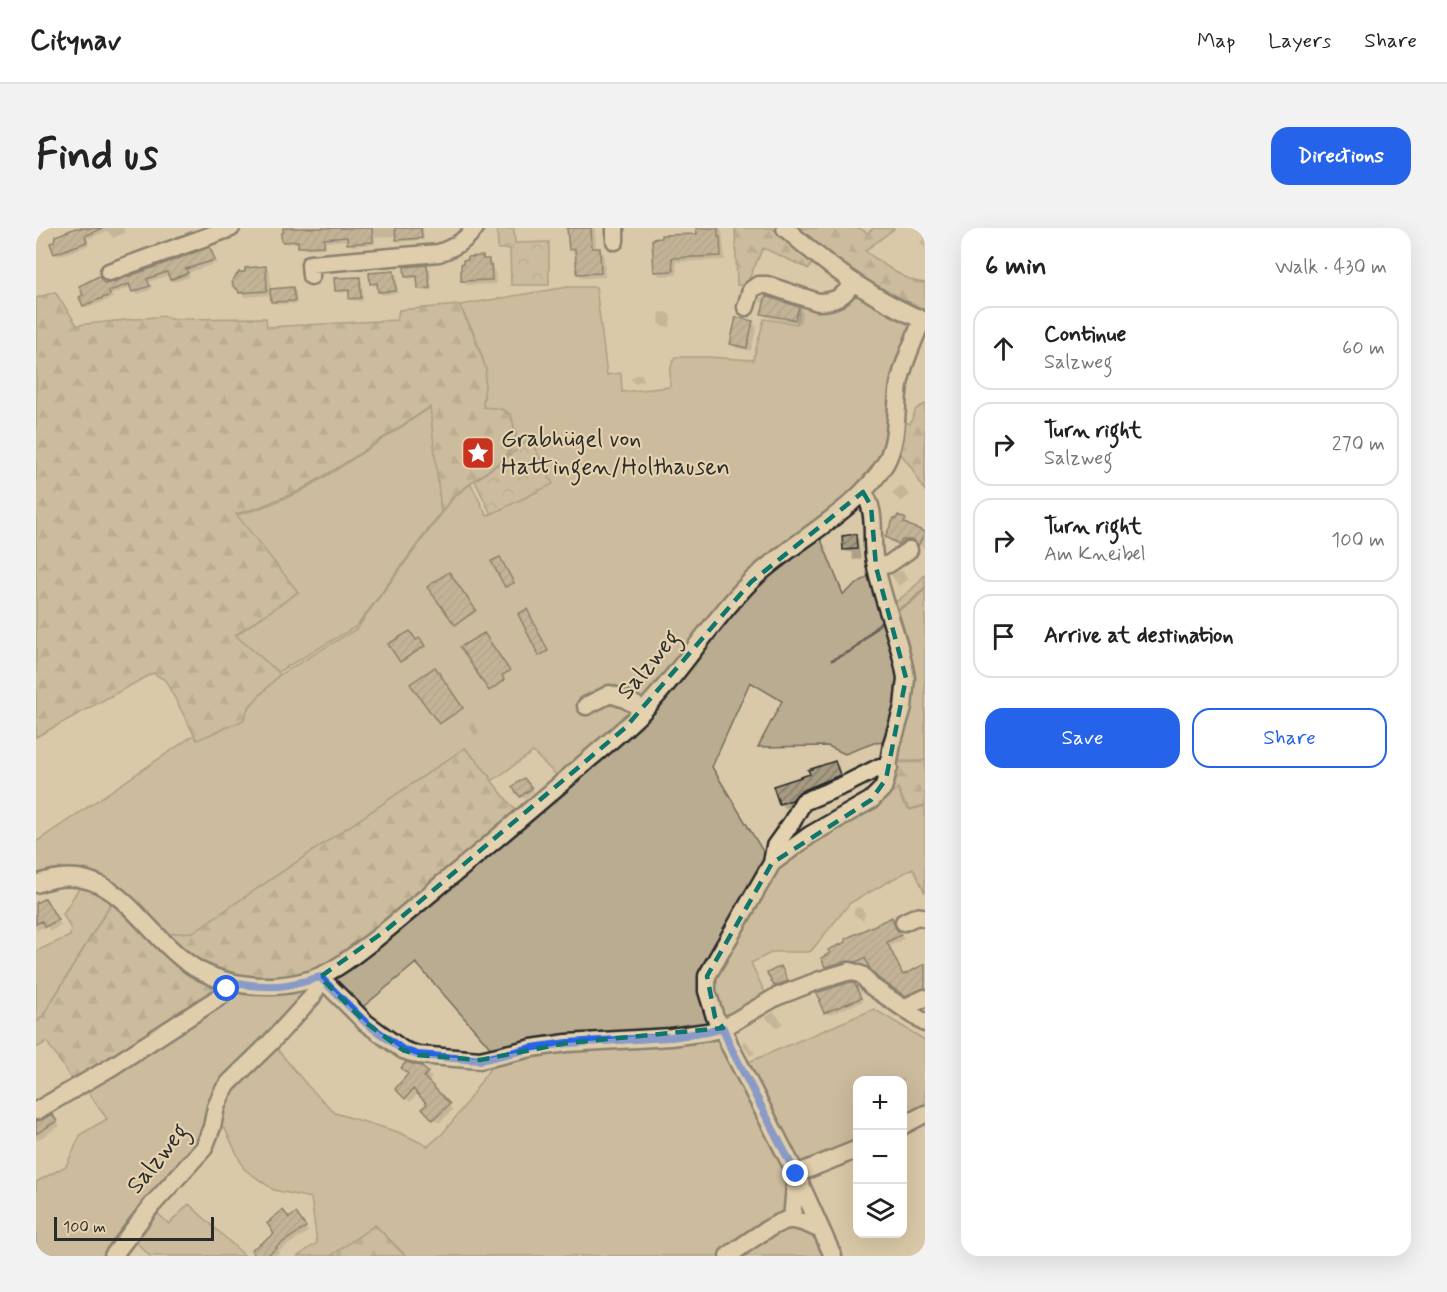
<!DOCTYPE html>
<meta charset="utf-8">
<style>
:root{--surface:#fff;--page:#f2f2f2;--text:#222;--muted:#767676;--line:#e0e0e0;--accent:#2563eb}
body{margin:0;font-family:Mynerve,sans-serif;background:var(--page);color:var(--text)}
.controls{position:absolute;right:18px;bottom:18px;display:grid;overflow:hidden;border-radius:12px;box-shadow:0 6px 24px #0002}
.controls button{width:54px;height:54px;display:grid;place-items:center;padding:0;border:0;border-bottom:2px solid var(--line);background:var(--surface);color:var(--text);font:30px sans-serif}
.scale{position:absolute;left:18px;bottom:15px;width:160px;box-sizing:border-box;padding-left:6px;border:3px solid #2b2b2b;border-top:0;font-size:16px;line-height:21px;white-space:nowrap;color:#2b2b2b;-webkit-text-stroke:4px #e5d3b0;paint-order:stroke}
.stop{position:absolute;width:18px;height:18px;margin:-14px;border:4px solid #2563eb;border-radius:50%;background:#fff}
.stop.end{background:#2563eb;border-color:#fff;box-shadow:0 2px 6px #0008}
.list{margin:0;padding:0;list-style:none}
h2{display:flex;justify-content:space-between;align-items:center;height:78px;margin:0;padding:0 24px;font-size:26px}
h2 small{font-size:20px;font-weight:400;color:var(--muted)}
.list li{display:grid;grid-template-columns:39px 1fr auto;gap:18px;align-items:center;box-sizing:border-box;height:84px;margin:0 12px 12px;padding:0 12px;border:2px solid var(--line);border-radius:18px}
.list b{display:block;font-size:22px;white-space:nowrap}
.list p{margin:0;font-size:20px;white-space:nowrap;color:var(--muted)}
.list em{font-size:20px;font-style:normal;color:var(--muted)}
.actions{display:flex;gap:12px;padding:18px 24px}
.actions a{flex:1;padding:14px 0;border:2px solid var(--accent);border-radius:18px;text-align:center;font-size:21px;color:var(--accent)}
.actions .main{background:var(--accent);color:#fff}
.icon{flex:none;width:33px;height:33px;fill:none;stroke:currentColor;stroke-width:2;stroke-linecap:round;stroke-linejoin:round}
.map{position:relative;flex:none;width:889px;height:1028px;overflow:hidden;border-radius:18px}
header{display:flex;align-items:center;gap:36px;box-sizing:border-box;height:84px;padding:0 30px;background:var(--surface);border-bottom:2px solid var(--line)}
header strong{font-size:28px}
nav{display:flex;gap:33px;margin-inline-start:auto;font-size:21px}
.intro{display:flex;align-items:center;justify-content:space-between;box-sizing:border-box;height:144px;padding:0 36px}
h1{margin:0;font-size:42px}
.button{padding:15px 27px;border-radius:18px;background:var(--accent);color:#fff;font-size:21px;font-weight:700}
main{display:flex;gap:36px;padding:0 36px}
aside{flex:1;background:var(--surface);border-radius:18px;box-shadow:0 6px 24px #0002}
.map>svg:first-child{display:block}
</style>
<header>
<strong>Citynav</strong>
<nav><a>Map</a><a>Layers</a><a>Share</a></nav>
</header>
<div class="intro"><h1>Find us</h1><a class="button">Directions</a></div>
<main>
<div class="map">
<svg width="889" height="1028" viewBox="0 0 889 1028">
<defs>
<pattern id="forest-firs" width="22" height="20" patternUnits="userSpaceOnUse" patternTransform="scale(1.5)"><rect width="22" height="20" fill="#baac90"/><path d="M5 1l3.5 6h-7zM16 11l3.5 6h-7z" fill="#978c76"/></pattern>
<pattern id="park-crowns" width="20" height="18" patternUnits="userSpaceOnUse" patternTransform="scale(1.5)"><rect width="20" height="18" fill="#baac90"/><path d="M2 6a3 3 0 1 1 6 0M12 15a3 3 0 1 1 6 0" fill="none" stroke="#978c76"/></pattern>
<pattern id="building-hatch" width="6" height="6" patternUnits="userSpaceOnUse" patternTransform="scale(1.5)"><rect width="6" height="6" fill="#a69a82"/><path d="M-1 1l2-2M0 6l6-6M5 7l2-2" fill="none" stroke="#877e6b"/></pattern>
</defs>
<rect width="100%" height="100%" fill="#dac9a8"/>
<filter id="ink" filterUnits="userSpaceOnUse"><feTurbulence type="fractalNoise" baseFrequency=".0167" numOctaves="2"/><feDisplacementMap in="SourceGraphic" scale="12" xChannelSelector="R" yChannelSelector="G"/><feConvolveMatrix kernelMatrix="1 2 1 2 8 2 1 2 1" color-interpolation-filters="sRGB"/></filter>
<g filter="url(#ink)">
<path fill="#baac90" stroke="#726c5e" stroke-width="1.5" d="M532,59H560L571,147L585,145L586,164L634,159C634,149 633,138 639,129H672L717,132L728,91L761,96L765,74L817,63L874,94L876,99L857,187L844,234L823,260L797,282L639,441L525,552L497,524L456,553L452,546L429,520L157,705L129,706L72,656L0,652V614L158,507L161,511L205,490L212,480L243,447L322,400L328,390L418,269L435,256L451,288L516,256L494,211L471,230L481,210L475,187L465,181L447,180L450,141L438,105L423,77Z
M395,179L405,284L321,398L242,444L199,408L262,364L200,287L222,281L264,264L303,240Z
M782,304L807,366L839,343L868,443L854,514L838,515L809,526L792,518L722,519L746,473L714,454L676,539L731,630L667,748L753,939L758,972L742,996L775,999L795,1028H370L339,997L295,1028H262L281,1015L275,970L238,962L208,941L189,901L178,898L182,879L236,815L271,857L299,885L362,904L392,918L406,906L424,884L457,836L459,825L380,735L322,783L294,751L593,503L696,381Z
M889,346V532L886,533H855L869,479L853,378C867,370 880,359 889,346Z
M862,560L867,575L874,582L889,578V665L877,640L814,675L775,723L772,724H737L715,735L731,769L692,791L684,790L675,747L740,636L822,587L852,570Z
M46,655L78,670L7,788L0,795V723L34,708L35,701L27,686Z
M279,755L192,855L174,898L75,1028H0V954L30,938L45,906L71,891L47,857L203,758Z
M838,781L889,812V883L867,895L866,852H822L821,919L761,941L708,836Z
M153,976L209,1028H114L94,1008L116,980L133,996Z"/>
<path fill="url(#forest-firs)" stroke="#726c5e" stroke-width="1.5" d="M699,0H736L776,35L773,41L727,20L713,51V58L701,57Z
M762,0H824L831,5L838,0H857L858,1L829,23C847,35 867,53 889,55V82C861,68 831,54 806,36C790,25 776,13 762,0Z
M19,64L41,97L128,88L135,91L230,90L231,99L361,92L363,82L423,77L437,105L450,141L447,179L465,181L475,187L480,208L469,230L417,268L405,284L394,179L303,239L263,263L221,280L200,286L262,364L199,407L242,444L243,447L212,480L208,492L161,512L129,452L117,445L0,509V70Z
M889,176V263L875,239L861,221L866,192L874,196L880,181Z
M429,520L452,546L456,553L483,587L299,740L230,755L186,767L40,858L11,814L0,820V795L7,788L79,669L119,707L157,704Z
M889,532V577L874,581L868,574L862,560L852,569L823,586L855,535L883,534Z
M339,997L369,1028H295Z"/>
<path fill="url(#park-crowns)" stroke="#726c5e" stroke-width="1.5" d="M461,1H478L479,15L513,14V57H475L474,21H462Z
M494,211L517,256L455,286L439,253L469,231Z"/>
<path fill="#0003" d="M45,0H87L89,5L77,10L72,3L51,11L53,17L23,28L19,25Z
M248,0H387L388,12L364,14L361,11V8L339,9V16L316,18L313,15L312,12L290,14V20L267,21L264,18V15L250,16L247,13Z
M533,0H559L560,21H563L568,26L569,49L547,50L542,46L541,25L539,26L534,21Z
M662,0H684L686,2L689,32L640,34L641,47L624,48L619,43L662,7Z
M889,9V20L884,15Z
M174,20L177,24L181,35L152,45L154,49L138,54L133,47L113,54L116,61L100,67L95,59L75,67L77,70L51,80L48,77L68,57L77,55Z
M446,30L449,33H452L457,37V41L459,43L460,56L431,57L426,53Z
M391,38L394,41L396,62L387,63L384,60L383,50L373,51L370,49Z
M229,39L234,44L235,63L257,61L260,64L261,76H240L237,74L236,67L209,69L204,64Z
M358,44L361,47L362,65L346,67L343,64V57L338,58L335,55Z
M323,51L326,54L327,73H318L315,70V64L303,65L300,62Z
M726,69L763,80L767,85L764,96L732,90L727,86L729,75L724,74Z
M624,84L632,85L635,88L634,99L626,98L623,95Z
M716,95L721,99L715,123L700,120L695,115Z
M605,145L608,152L598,156L595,150Z
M865,257L874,267L865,274L856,265Z
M869,292L873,296L872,299L889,307V318L888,321L883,316H871L868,320L855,314L851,309Z
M820,308L822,311L825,331L817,332L815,324H812L809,322Z
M865,342L873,351L863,358L855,347Z
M413,346L440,384L421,397L394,359Z
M447,407L473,444L466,448L468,453L455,463L426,420Z
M384,412L389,419L366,434L354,416Z
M399,441L426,481L405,496L376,456Z
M437,495L443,504L439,507L433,498Z
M798,534L803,539L807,552L761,576L749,580L744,575L776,547Z
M488,552L498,563L488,571L478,560Z
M9,672L14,677L25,697L15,703L10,698L0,703V677Z
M821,679L825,680L829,685L827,693L818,686V682Z
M856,691L860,695L862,704L868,711L854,718L868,748L889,738V765L874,771L848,754L833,734L825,737L816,736L795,743L790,739L787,731Z
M745,740L754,756L742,760L733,745Z
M819,757L822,760L827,773L792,787L790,784L785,774Z
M738,784L747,795L741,800L736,794L735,795L729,789Z
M709,812L719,825L714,828L706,815Z
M384,839L396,850L392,854L417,882L403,895L388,880L393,876L383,865L374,874L361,861L374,846Z
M16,887L24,898L0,913V895Z
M264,991L272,1004L243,1023L244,1025L239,1028H220L253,992Z"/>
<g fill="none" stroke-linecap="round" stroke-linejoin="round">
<path stroke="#696357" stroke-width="3" d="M859,383L874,375L889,360
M796,432L817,422L848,391"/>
</g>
<path fill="url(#building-hatch)" stroke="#2b2b2b" stroke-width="1.5" d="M40,0H67L49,8L51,14L18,26L14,15L18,14L19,8Z
M247,0H336L337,14L311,16V9L288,11V18L262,19V13L246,14L245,6L247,5Z
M359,0H385L386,10L360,12Z
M531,0H555L556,20H564L565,45L541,46L539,21L533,22Z
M660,0H682V9H684L685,28L636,30L637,43L618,44L616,11L625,10V7L661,6Z
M174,19L179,32L150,41L152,45L134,52L131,44L111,51L114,58L96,64L93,56L73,63L74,67L47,78L43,69L47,67L43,58L63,48L68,55L77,54Z
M447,28V31H453V37H455L456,52L425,53V36H427V32H432V29Z
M391,37L394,60L382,61L381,48L369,49L368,39Z
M230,38L231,63L203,65L202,62L197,58L196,53L203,44H209V40Z
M358,43L360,63L342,64L341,55L334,56L333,45Z
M324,49L325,70L313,71V62L299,63L298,50Z
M257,59L259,73L235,74L234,61Z
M730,68L763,79L759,92L725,86Z
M700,89L717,93L711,120L694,116Z
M862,287L870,291L868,295L889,304L882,318L877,312H866L863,316L849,309L858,290L860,291Z
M820,306L821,321L807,322L806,308Z
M464,329L478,355L469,359L455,333Z
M413,344L440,382L419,397L391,359Z
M491,381L512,423L503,428L482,386Z
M374,403L380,412L384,410L389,418L364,434L352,416Z
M448,405L474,443L466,447L468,452L453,463L424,419Z
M399,439L427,480L403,496L374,456Z
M799,533L804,547L763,564L756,572L743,576L737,558L774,546L772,542Z
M488,550L496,560L484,569L476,559Z
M9,670L22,692L9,699L6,693L0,696V675Z
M856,689L859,699L865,707L851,714L867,747L889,736V760L869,768L842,750L834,741L829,730L820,734L811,733L789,739L785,730L794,725L792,722L810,714L809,711Z
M745,738L752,753L738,758L731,745Z
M814,754L819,756L825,770L788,785L783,773L785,772L780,765Z
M370,834L385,838L392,844L388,849L414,876L397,892L386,880L391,876L377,861L369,871L359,861L372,846L365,840Z
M16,886L21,893L0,906V893L5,892Z
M247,982L253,990L260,985L270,999L240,1019L241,1020L230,1028H219L215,1022L238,1006L231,995L235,993L234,992Z"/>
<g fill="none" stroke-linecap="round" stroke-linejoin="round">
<defs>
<path id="minor" d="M579,0V13
M749,0C791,38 836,71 889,93
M73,44L195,0
M275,48L274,36L403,25C419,19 429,13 439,0
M710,79L715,62L722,57H731L782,74C799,74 808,69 817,54
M840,339L853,336L873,322
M550,478L574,466L589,471L608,482
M736,635L739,618L756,594L767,574L808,557L844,539L853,540
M0,656C74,628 100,696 149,733C173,752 207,759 237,758C257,757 279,752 296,742C311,734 323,723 337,713C366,690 394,665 423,642C466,606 509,570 551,533C570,517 589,501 607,483C646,443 674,394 714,354C755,314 820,284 849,236C863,212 859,182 863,157C867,134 878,113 886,92
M868,694C875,691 881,686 889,690
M284,749L330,795L367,822L382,827L444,832L496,820L531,815L635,809L671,804L687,800L740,769L784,752L814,743L826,747L835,758L889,795
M871,782L874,777L889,770
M0,883L77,838L185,768L191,761L193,754
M866,898L889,886
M756,992L760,946L822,921
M77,1028L116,977L168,920L176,899L180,879L187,863L193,855L234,815L276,769L281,759L284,749
M692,1028C705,1019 739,993 753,992C764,991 776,998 785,1002
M797,1028L760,946L694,818L687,800L679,789L671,763V748L736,635L774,607L835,572L847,560L850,551L856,516L867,479L870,450C864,409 844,369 838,328C835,307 841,282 827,264"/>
</defs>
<use href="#minor" stroke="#2b2b2b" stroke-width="21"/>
<use href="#minor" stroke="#e5d3b0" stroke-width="16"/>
</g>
</g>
<g fill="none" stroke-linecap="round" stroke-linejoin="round" filter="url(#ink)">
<path stroke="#2563eb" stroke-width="8" d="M191,761L193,754C212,757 232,760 251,757C262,756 273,752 284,749L330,795L367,822L382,827L444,832L496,820L531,815L635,809L671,804L687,800L694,818L760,946"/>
</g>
<path d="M0 0H889V1028H0ZM827,264L835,278L840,339L870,450L850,551L835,572L736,635L671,748L679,789L687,800L531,815L444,832L382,827L367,822L330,795L284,749L349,703L589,500L715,354Z" fill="#dac9a8" fill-opacity=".55" fill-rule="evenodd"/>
<path fill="none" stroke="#0f766e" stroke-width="4.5" stroke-dasharray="12 8" stroke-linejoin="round" d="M827,264L835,278L840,339L870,450L850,551L835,572L736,635L671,748L679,789L687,800L531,815L444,832L382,827L367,822L330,795L284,749L349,703L589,500L715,354Z"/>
<defs>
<symbol id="sight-square" viewBox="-11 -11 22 22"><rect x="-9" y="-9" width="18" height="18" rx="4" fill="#c8321e" stroke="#e5d3b0"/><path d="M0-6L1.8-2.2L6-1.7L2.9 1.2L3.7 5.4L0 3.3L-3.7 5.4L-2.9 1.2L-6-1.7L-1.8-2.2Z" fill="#fff"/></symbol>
</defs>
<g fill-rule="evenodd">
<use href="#sight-square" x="423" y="206" width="38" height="38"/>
</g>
<g text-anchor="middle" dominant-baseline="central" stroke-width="4.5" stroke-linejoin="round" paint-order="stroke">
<g font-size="24" fill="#2b2b2b" stroke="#e5d3b0" text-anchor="start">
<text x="465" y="211">Grabhügel von<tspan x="465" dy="28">Hattingen/Holthausen</tspan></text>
</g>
<g font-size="24" fill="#2b2b2b" stroke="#e5d3b0">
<text transform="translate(613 437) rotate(-50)">Salzweg</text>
<text transform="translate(122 931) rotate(-51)">Salzweg</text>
</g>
</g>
</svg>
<div class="controls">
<button>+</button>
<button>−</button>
<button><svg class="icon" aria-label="layers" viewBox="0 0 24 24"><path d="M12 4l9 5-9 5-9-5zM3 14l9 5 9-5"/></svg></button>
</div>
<div class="scale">100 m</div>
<div class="stop" style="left:191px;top:761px"></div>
<div class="stop end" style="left:760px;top:946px"></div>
</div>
<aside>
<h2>6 min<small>Walk · 430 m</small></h2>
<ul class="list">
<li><svg class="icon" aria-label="ahead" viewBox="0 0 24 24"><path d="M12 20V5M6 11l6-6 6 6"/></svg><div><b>Continue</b><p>Salzweg</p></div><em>60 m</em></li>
<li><svg class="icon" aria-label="right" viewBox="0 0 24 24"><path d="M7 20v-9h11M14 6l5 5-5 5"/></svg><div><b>Turn right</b><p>Salzweg</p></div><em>270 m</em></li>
<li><svg class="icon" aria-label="right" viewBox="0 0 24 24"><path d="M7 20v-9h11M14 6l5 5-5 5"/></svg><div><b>Turn right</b><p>Am Kneibel</p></div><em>100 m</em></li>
<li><svg class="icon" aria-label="arrive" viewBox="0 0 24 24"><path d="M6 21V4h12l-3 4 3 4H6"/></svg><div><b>Arrive at destination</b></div></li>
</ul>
<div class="actions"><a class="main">Save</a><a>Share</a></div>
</aside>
</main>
